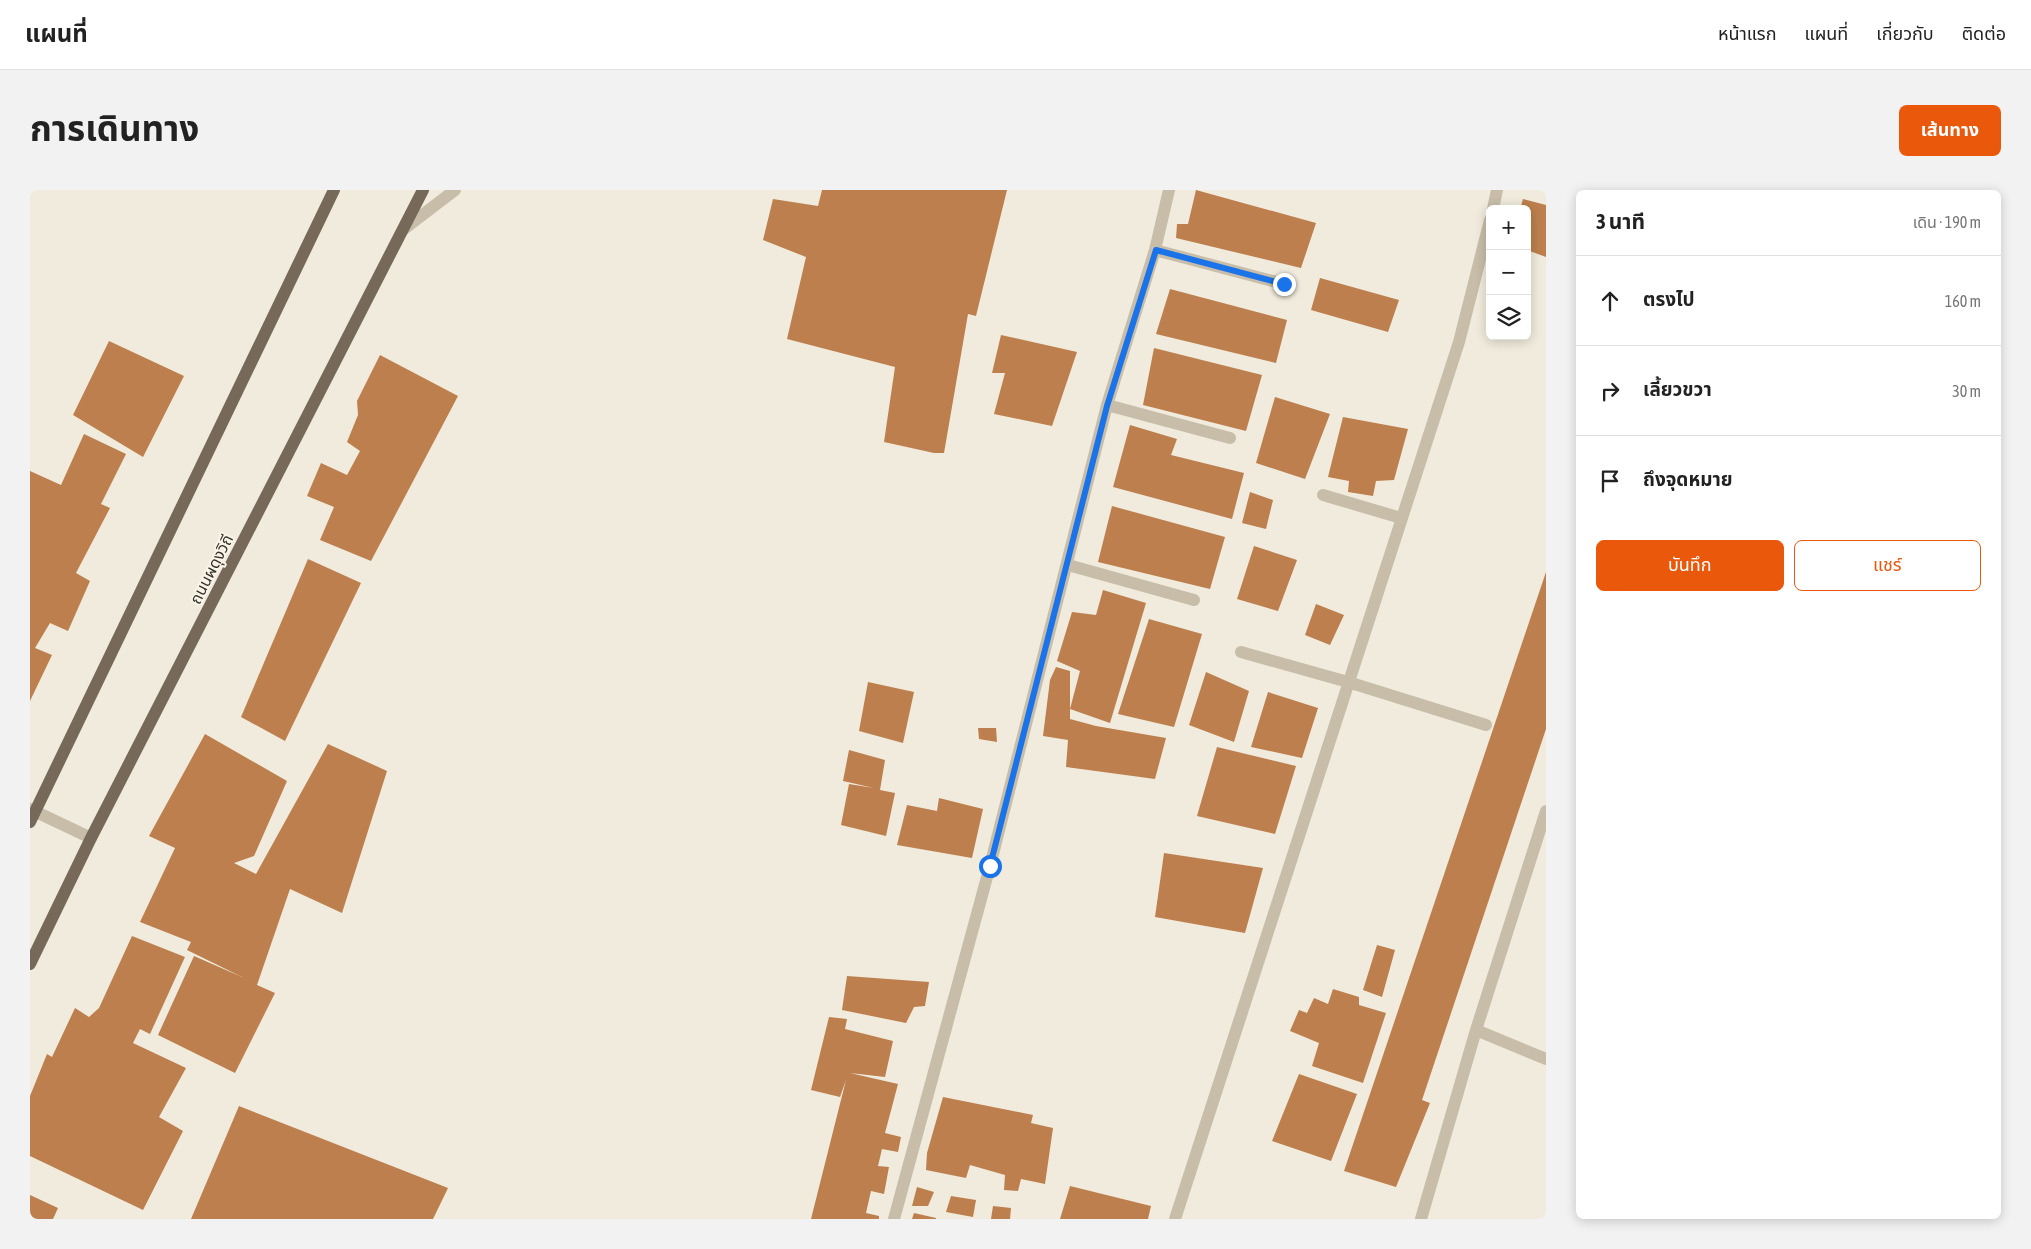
<!DOCTYPE html>
<html lang="th">
<meta charset="utf-8">
<style>
:root{--surface:#fff;--page:#f2f2f2;--text:#222;--muted:#767676;--line:#e0e0e0;--accent:#ea580c}
body{margin:0;font-family:"Asap Condensed","Noto Sans Thai",sans-serif;background:var(--page);color:var(--text)}
.controls{position:absolute;right:15px;top:15px;display:grid;overflow:hidden;border-radius:8px;box-shadow:0 2px 12px #0003}
.controls button{width:45px;height:45px;display:grid;place-items:center;padding:0;border:0;border-bottom:1px solid var(--line);background:var(--surface);color:var(--text);font:25px sans-serif}
.stop{position:absolute;width:15px;height:15px;margin:-11px;border:4px solid #1a73e8;border-radius:50%;background:#fff}
.stop.end{background:#1a73e8;border-color:#fff;box-shadow:0 1px 5px #0008}
.list{margin:0;padding:0;list-style:none}
h2{display:flex;justify-content:space-between;align-items:center;height:65px;margin:0;padding:0 20px;font-size:21px}
h2 small{font-size:16px;font-weight:400;color:var(--muted)}
.list li{display:grid;grid-template-columns:32px 1fr auto;gap:15px;align-items:center;box-sizing:border-box;height:90px;padding:0 20px;border-top:1px solid var(--line)}
.list b{display:block;font-size:19px;white-space:nowrap}
.list em{font-size:16px;font-style:normal;color:var(--muted)}
.actions{display:flex;gap:10px;padding:15px 20px}
.actions a{flex:1;padding:11px 0;border:1px solid var(--accent);border-radius:8px;text-align:center;font-size:18px;color:var(--accent)}
.actions .main{background:var(--accent);color:#fff}
.icon{flex:none;width:28px;height:28px;fill:none;stroke:currentColor;stroke-width:2;stroke-linecap:round;stroke-linejoin:round}
.map{position:relative;flex:none;width:1516px;height:1029px;overflow:hidden;border-radius:8px}
header{display:flex;align-items:center;gap:30px;box-sizing:border-box;height:70px;padding:0 25px;background:var(--surface);border-bottom:1px solid var(--line)}
header strong{font-size:24px}
nav{display:flex;gap:28px;margin-inline-start:auto;font-size:18px}
.intro{display:flex;align-items:center;justify-content:space-between;box-sizing:border-box;height:120px;padding:0 30px}
h1{margin:0;font-size:35px}
.button{padding:12px 22px;border-radius:8px;background:var(--accent);color:#fff;font-size:18px;font-weight:700}
main{display:flex;gap:30px;padding:0 30px}
aside{flex:1;background:var(--surface);border-radius:8px;box-shadow:0 2px 12px #0003}
.map>svg:first-child{display:block}
</style>
<header>
<strong>แผนที่</strong>
<nav><a>หน้าแรก</a><a>แผนที่</a><a>เกี่ยวกับ</a><a>ติดต่อ</a></nav>
</header>
<div class="intro"><h1>การเดินทาง</h1><a class="button">เส้นทาง</a></div>
<main>
<div class="map">
<svg width="1516" height="1029" viewBox="0 0 1516 1029">
<rect width="100%" height="100%" fill="#f0ebdc"/>
<path fill="#bd7f4d" d="M792,0H977L946,126L938,124L914,263H904L854,252L865,177L757,149L776,67L733,50L743,9L788,16Z
M1166,0L1286,33L1271,78L1146,48L1147,34H1158Z
M1493,9L1516,15V67L1497,60V19H1490Z
M1290,88L1369,110L1358,142L1281,120Z
M1140,99L1257,130L1246,173L1126,144Z
M971,145L1047,162L1022,236L964,224L975,183H962Z
M79,151L154,186L113,267L43,225Z
M1124,158L1232,185L1216,241L1113,215Z
M350,165L428,206L341,371L290,350L304,317L277,306L291,273L317,285L330,261L317,252L328,225L327,211Z
M1245,207L1300,224L1275,289L1226,273Z
M1313,227L1378,239L1364,290L1346,291L1343,306L1318,302L1319,291L1298,287Z
M1100,235L1147,249L1141,265L1214,283L1202,329L1083,297Z
M54,244L96,264L71,314L80,318L46,383L60,391L38,441L20,433L5,458L22,465L0,511V281L31,295Z
M1220,302L1243,310L1236,339L1212,333Z
M1082,316L1195,347L1180,399L1068,372Z
M1224,356L1267,370L1248,421L1207,409Z
M278,369L331,393L255,551L211,527Z
M1516,382V539L1392,910L1400,913L1366,997L1314,981Z
M1073,400L1116,413L1080,533L1040,519L1050,481L1027,471L1042,422L1066,425Z
M1286,414L1314,425L1300,455L1275,445Z
M1119,429L1172,444L1144,537L1088,524Z
M1026,477L1040,481V529L1066,536L1136,548L1125,589L1036,577L1038,550L1013,546L1020,490Z
M1176,482L1219,501L1204,552L1159,535Z
M838,492L884,502L873,553L829,541Z
M1238,502L1288,518L1272,568L1221,557Z
M948,538H966L967,552L949,549Z
M175,544L257,591L224,666L204,673L226,684L298,554L357,581L312,723L260,699L227,795L245,803L205,883L128,845L164,766L212,787L157,760L161,752L110,732L145,658L119,646Z
M1187,557L1266,576L1245,644L1167,626Z
M819,560L855,570L850,600L865,603L856,646L811,635L819,594L844,598L813,591Z
M909,608L953,619L942,668L867,655L877,615L907,621Z
M1134,663L1233,678L1215,743L1125,727Z
M102,746L155,767L120,844L110,839L103,853L156,878L129,927L153,941L113,1020L0,966V906L17,864L22,867L45,818L59,827L69,818Z
M1347,755L1365,760L1352,807L1333,800Z
M817,786L899,792L895,816L884,817L876,833L812,820Z
M1303,799L1329,807V815L1356,823L1333,893L1282,876L1289,853L1260,841L1269,820L1277,823L1284,808L1298,814Z
M799,827L817,829L815,839L863,851L855,887L820,883L868,894L855,943L871,947L868,962L852,959L848,976L859,977L854,1004L841,1001L836,1023L849,1026V1029H781L816,890L810,907L781,900Z
M1269,884L1327,904L1301,971L1242,951Z
M913,907L1003,925L1001,933L1023,938L1015,994L991,989L988,1001L974,1000L975,985L940,975L936,988L896,980L897,963Z
M209,916L418,998L403,1029H161Z
M1040,996L1121,1016L1118,1029H1030Z
M887,997L904,1002L898,1016H882Z
M0,1005L28,1018L23,1029H0Z
M921,1006L946,1010L943,1027L916,1022Z
M963,1016L981,1018L980,1029H961Z
M884,1023L906,1028V1029H882Z"/>
<g fill="none" stroke-linecap="round" stroke-linejoin="round">
<path stroke="#c7bda9" stroke-width="12" d="M1463,19L1467,0
M374,39L425,0
M1125,60L1254,94
M1077,215L1200,248
M1293,305L1371,328
M1038,375L1164,410
M1211,462L1318,492L1456,535
M0,619L61,648
M1446,840L1516,869
M864,1029L960,676L1077,215L1125,60L1139,0
M1145,1029L1429,152L1460,30
M1391,1029L1446,840L1516,621"/>
<path stroke="#76695a" stroke-width="12" d="M0,632L304,0
M0,774L61,648L393,0"/>
</g>
<g fill="none" stroke-linecap="round" stroke-linejoin="round">
<path stroke="#1a73e8" stroke-width="6" d="M960,676L1077,216L1126,60L1254,94"/>
</g>
<g text-anchor="middle" dominant-baseline="central" stroke-width="4" stroke-linejoin="round" paint-order="stroke">
<g font-size="16" fill="#352f28" stroke="#f8f4e8">
<text transform="translate(181 379) rotate(-63)">ถนนผดุงวิถี</text>
</g>
</g>
</svg>
<div class="controls">
<button>+</button>
<button>−</button>
<button><svg class="icon" aria-label="layers" viewBox="0 0 24 24"><path d="M12 4l9 5-9 5-9-5zM3 14l9 5 9-5"/></svg></button>
</div>
<div class="stop" style="left:960px;top:676px"></div>
<div class="stop end" style="left:1254px;top:94px"></div>
</div>
<aside>
<h2>3 นาที<small>เดิน · 190 m</small></h2>
<ul class="list">
<li><svg class="icon" aria-label="ahead" viewBox="0 0 24 24"><path d="M12 20V5M6 11l6-6 6 6"/></svg><div><b>ตรงไป</b></div><em>160 m</em></li>
<li><svg class="icon" aria-label="right" viewBox="0 0 24 24"><path d="M7 20v-9h11M14 6l5 5-5 5"/></svg><div><b>เลี้ยวขวา</b></div><em>30 m</em></li>
<li><svg class="icon" aria-label="arrive" viewBox="0 0 24 24"><path d="M6 21V4h12l-3 4 3 4H6"/></svg><div><b>ถึงจุดหมาย</b></div></li>
</ul>
<div class="actions"><a class="main">บันทึก</a><a>แชร์</a></div>
</aside>
</main>
